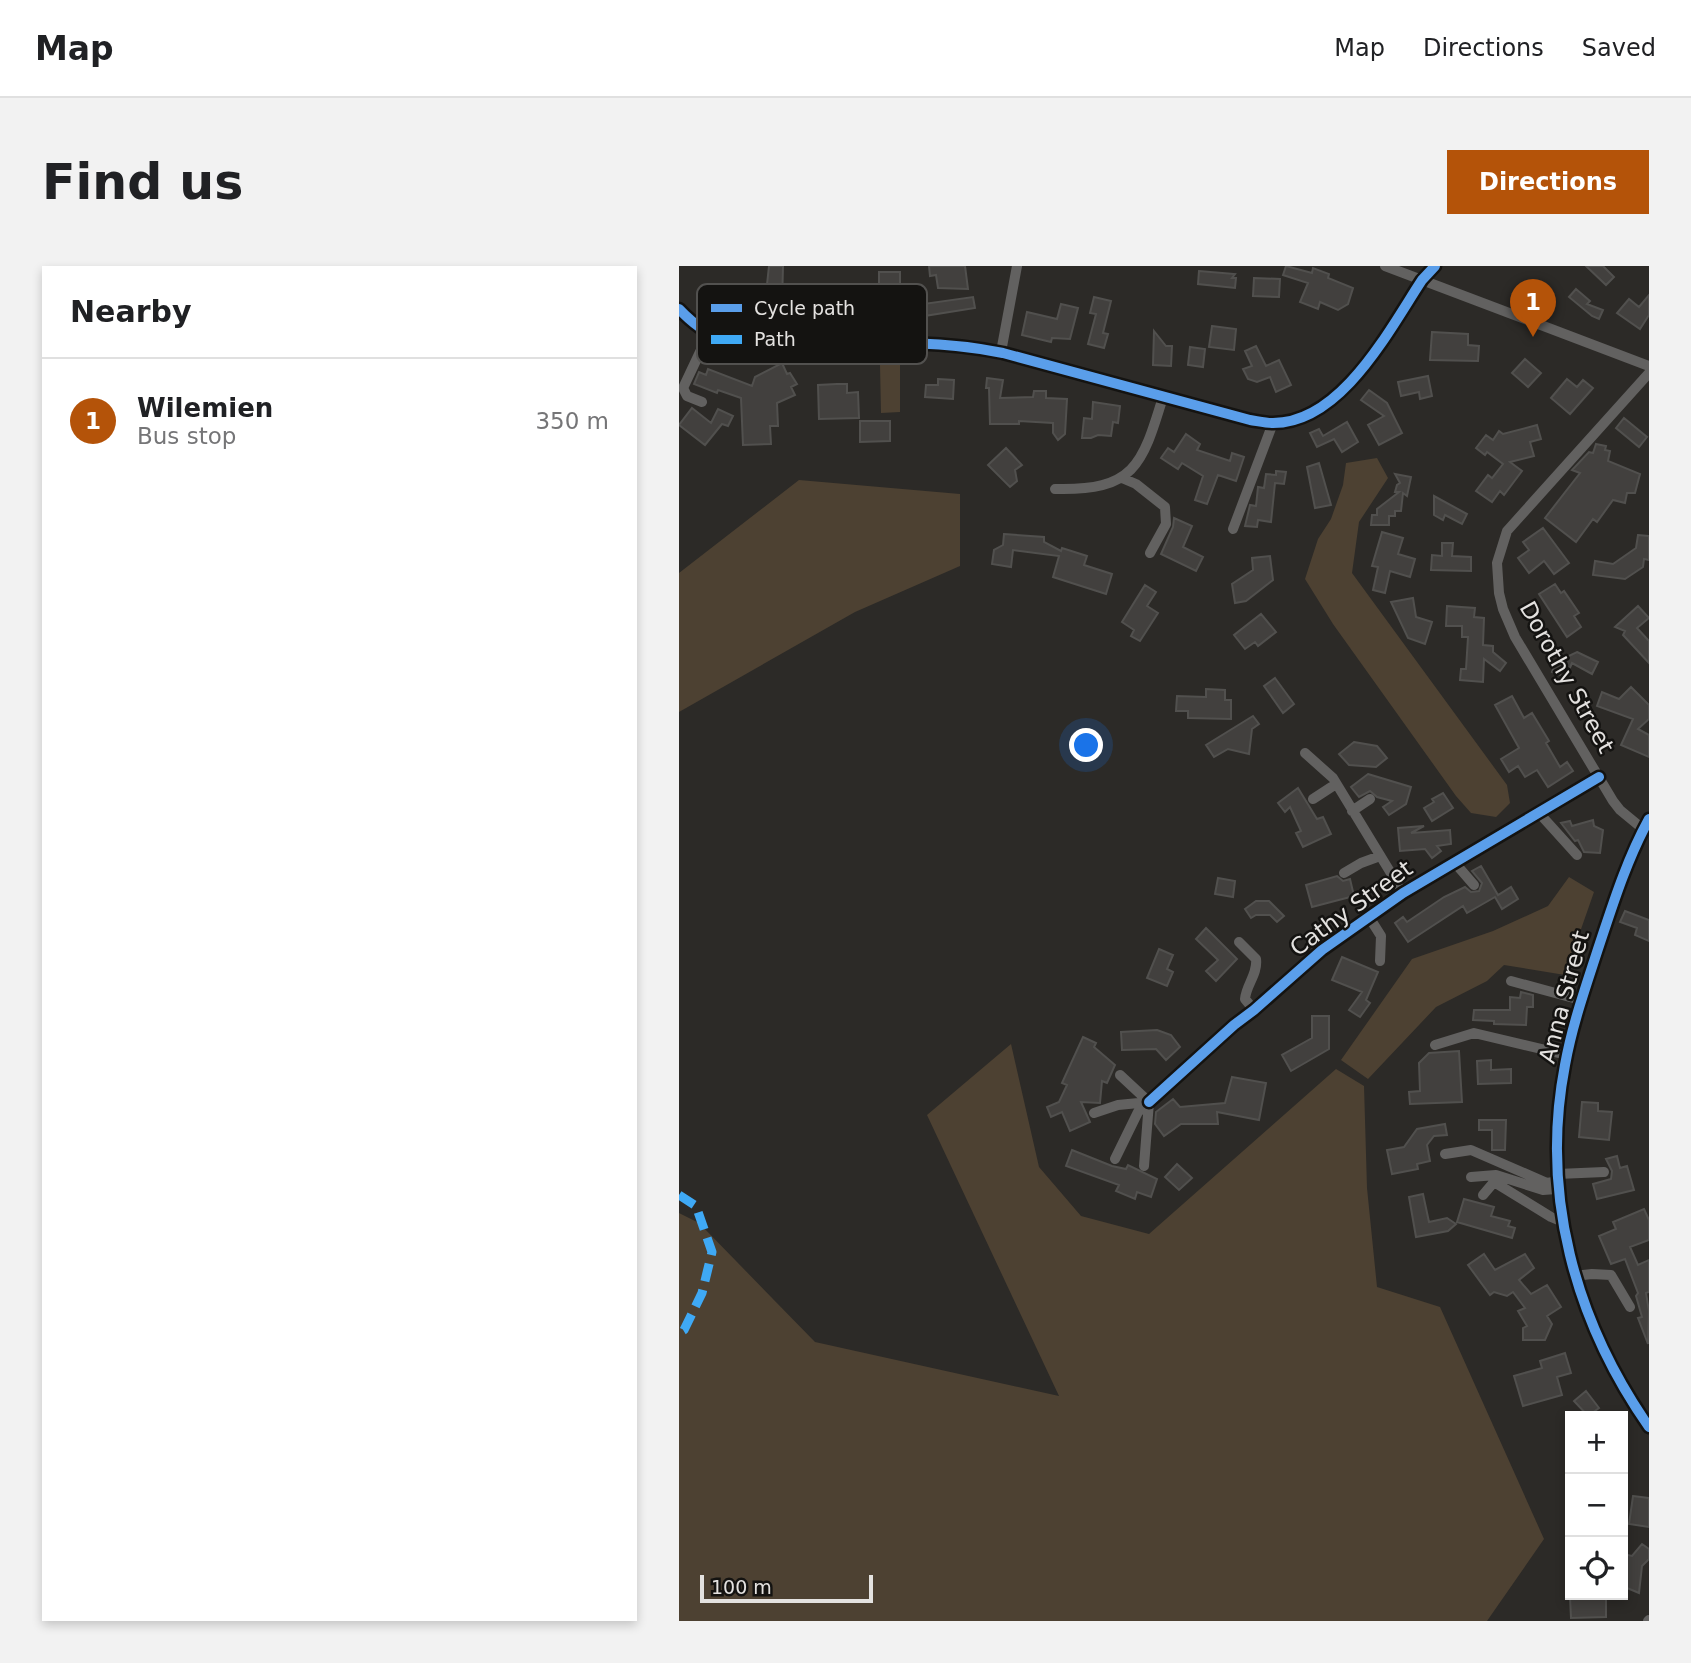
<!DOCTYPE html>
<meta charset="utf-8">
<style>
:root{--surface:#fff;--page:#f2f2f2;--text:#202124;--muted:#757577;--line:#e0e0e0;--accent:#b45309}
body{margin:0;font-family:"DejaVu Sans",sans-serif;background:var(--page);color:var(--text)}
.controls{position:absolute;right:21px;bottom:21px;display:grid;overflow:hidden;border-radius:0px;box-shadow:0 4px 10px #0003}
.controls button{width:63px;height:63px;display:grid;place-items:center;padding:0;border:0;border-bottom:2px solid var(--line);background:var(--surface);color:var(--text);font:35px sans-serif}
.scale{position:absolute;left:21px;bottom:18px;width:173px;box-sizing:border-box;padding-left:7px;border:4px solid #e4e2e0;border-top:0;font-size:19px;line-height:24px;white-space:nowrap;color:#e4e2e0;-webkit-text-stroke:5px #141311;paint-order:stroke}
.you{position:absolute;left:408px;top:480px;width:24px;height:24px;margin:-18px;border:5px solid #fff;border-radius:50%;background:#1a73e8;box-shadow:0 0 0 10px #1a73e833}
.badge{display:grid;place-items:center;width:46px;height:46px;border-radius:50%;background:var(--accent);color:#fff;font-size:23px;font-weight:700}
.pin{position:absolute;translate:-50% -58px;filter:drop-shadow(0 2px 4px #0008)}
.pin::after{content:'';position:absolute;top:37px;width:24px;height:21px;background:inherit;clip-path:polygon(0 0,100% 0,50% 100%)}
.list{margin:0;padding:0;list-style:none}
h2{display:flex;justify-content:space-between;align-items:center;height:91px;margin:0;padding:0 28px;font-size:30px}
h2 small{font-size:23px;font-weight:400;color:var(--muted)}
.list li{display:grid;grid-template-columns:46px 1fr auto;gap:21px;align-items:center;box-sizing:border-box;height:126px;padding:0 28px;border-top:2px solid var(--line)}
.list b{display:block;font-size:26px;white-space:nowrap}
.list p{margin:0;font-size:23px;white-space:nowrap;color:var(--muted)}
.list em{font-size:23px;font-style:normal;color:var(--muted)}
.icon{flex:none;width:38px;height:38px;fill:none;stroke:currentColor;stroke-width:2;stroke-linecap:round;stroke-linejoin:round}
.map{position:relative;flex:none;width:970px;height:1355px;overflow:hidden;border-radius:0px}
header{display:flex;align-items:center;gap:42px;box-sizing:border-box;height:98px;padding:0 35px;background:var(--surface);border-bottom:2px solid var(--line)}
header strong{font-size:33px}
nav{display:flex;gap:38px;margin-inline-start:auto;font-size:24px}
.intro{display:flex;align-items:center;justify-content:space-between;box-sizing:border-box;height:168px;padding:0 42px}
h1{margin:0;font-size:49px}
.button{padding:18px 32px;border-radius:0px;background:var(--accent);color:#fff;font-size:24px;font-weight:700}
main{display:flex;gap:42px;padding:0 42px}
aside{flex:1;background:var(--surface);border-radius:0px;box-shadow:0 4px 10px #0003}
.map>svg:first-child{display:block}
</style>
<header>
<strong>Map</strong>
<nav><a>Map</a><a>Directions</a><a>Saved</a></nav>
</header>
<div class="intro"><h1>Find us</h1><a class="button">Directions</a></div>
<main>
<aside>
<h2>Nearby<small></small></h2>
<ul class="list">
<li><span class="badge">1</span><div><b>Wilemien</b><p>Bus stop</p></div><em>350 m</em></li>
</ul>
</aside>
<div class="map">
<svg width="970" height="1355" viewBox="0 0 970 1355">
<rect width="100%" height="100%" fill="#2c2a27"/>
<path fill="#4d4132" d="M201,99H221V146L202,147Z
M698,192L709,212L680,256L673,307L828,519L831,537L817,551L792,547L777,530L654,358L626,313L639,273L652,253L664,219L667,197Z
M120,214L281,228V300L176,346L0,446V307Z
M890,611L915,626L886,709L825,699L808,715L757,741L689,813L662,794L733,693L814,665L869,640Z
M332,778L360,901L402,950L470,968L657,803L685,820L688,922L698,1021L761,1041L865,1273L808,1355H0V947L20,957L136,1076L380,1130L248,849Z"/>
<path fill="#42403e" stroke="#51504e" stroke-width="2" d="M90,0H104L103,39L86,37Z
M250,0H286L289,23L259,22L257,9L251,10Z
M607,0L633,7L634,2L650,8L649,12L674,22L669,38L659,44L641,36L639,43L621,36L629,17L604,9Z
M907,0H924L935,11L927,19Z
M520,5L556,8L553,12H557L556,22L519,18Z
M200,6H221V46H161V52H137V57H108V40H129V25L161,26V31H200Z
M575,12L601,13L600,31L574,30Z
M897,23L911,35L908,38L924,44L920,53L913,50L890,31Z
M970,29V49L961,63L938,47L950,33L960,41Z
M294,31L296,42L239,51L237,39Z
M415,31L432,35L424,67L429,68L425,82L409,78L417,48L411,47Z
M382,38L399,42L391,73L373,72L372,76L343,69L348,46L378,53Z
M533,60L557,63L555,84L530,81Z
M475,65L487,80H493L492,100L474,99Z
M753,66L789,68V79L800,80L799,95L751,94Z
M577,80L587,100L600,94L612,119L597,126L591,111L578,116L569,113L564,103L573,100L566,85Z
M511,81L526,83L524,101L509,99Z
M846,93L862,107L849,121L833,107Z
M103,97L108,108L111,107L118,118L112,121L116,129L98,137L99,160H91L92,178L64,179L62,132L39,124L38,127L15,118L20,106L27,109L29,103L73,120L76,111Z
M749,110L753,130L741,133L740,126L722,130L719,116Z
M308,112L324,114L321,132L354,131L355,125H367V132L388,133L386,168L379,174L374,167V157L340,155V158H311L310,122H307Z
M259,113L275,114L274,133L246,131L247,119H259Z
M888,113L898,121L904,114L914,122L891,148L872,132Z
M158,118H168V127L179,126L180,152L140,153L139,119Z
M690,124L708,137L723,167L700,179L689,159L705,150L682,134Z
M414,136L441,140L439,157L434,156L432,170L419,169L412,172H403L405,152L413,153Z
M13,142L32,157L39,143L54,150L49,160L43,158L26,179L0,159Z
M945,152L968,171L960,181L937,162Z
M181,155H211V175L181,176Z
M668,156L679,176L663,186L655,173L638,181L631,167L640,163L644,170Z
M858,159L862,173L851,176L855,190L831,196L843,205L825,229L821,225L813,236L797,225L809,209L813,212L824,198L808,186L806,189L797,182L807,169L814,174L820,165L824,168Z
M507,168L521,178L518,184L551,195L553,187L565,191L557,215L539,209L528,238L516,234L524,210L503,197L499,203L482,192L489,182L495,186Z
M917,178L927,180L926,184L931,185L929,195L961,208L956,227H948L946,237L934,234L918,256L914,253L897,276L866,252L901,207L893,204L910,186L914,187Z
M327,182L343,199L336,204L338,215L331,221L309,199Z
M640,197L652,239L636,242L628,201Z
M597,205L607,206L605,218L596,217L592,256L579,254L578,261L566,260L571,239L577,240L579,221L585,222L587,208L597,209Z
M716,208L732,211L728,230L724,227L722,245H716V250H710V259H692L693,249H698V243L720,226H716L718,219L721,217Z
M755,230L788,248L783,258L766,249L764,254L755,249Z
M495,252L513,260L504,281L524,291L517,305L482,288L494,261Z
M864,262L890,297L875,308L865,295L850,307L839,292L850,284L844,276Z
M703,266L724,272L719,288L736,293L731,311L711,305L706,327L694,324L699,301L693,300Z
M325,268L365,271V276L382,285L383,282L408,290L405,299L433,308L427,328L374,311L380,290L334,284L332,301L313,298L315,284L324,279Z
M959,269L970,270V294L965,293L964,301L946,313L914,309L916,295L934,298L957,282Z
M763,277H774L773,290L792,291V305L752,304L753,289L763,290Z
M591,290L594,314L567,335L556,337L553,318L574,304L573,292Z
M876,318L882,327L885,325L900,347L895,350L902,361L888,371L860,328Z
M466,319L477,326L468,340L479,347L461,375L452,370L455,364L443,356Z
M734,332L737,351L753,356L746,378L729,372L712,336Z
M768,340L796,342L795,351L805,352L804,379L814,380V386L827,397L821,405L805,393L804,416L781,414L782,403H787L789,371H783V360H767Z
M959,340L970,352L958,362L970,375V397L944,369L946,365L936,361Z
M582,348L597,366L579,380L576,376L566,383L555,369Z
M898,386L919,396L913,408L893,397L887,411L873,406L877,396Z
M596,412L615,438L604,447L585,420Z
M952,421L970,439V453L959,463L970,469V491L942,479L954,453L918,440L923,426L940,433Z
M527,423L546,424V434H552V453L509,452V445H497L498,430L527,431Z
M833,430L845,452L853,447L870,475L867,477L881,501L888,496L894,505L869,521L858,504L846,511L839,500L830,506L822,493L840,482L816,439Z
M574,450L580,458L573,463L570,488L549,483L535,491L527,479Z
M675,476L698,480L708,492L697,501L670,499L660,488Z
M689,508L732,521L727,538L710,549L704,541L713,535L698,531L691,525L680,531L672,521Z
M619,522L638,553L644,551L652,568L624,581L617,567L622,565L611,541L606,546L599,537Z
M764,527L774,542L753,555L745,542L755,536L753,533Z
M914,554L915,560L924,564L921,587L905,586L899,574L896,575L882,557L891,555L893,560Z
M745,560L732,567L771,564L772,578L758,580L762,585L753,592L746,583L721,585L719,562Z
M802,600L819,629L832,621L839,633L823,643L816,631L788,647L784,640L729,676L716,657L724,651L728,656L765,631L786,621L792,626L800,625L803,617L793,605Z
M658,610L664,615L671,613L675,630L633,641L627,619Z
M539,612L556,615L554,631L536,628Z
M577,635H590L605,650L598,656L591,649H577L572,652L566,643Z
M946,645L970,654V675L956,669L958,662L941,656Z
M527,662L558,693L537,715L527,705L539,694L517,673Z
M480,683L494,689L488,703L494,706L488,720L468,712Z
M663,691L699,706L687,734L691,737L681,751L670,744L683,726L653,714Z
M842,726L854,729V741H848L847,759L815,758V755L794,754L795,744H831V731L841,732Z
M633,750H650V783L612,805L603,789L633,772Z
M478,764L492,769L501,781L487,794L477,783L443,784L442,766Z
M404,771L417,777L415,781L436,799L428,817L423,815L421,837L402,836L411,856L391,865L383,846L372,851L368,841L380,836L388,819L383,817Z
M780,785L783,836L731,838L730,826L741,825L740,797L750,787Z
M812,794V804L832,803V817L799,818L798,795Z
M553,811L587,817L580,854L538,846L539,858H502L485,870L476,858L477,846L494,833L501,841L546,837Z
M903,836L919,837V845L933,846L930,874L900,871Z
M800,854H827L826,884H813V864H800Z
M766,858L768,869L755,870L748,879L751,895L738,898L739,903L713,908L708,884L725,881L738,863Z
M393,884L433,900L447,903L449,899L478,913L472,931L458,926L456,933L437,925L440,919L387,900Z
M938,890L941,902L948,900L955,924L918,933L914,918L932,913L933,905L927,893Z
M498,898L513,912L500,924L486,911Z
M744,928L750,956L768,952L777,958L769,965L737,971L730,931Z
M785,933L815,941L812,950L831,955L829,960L836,962L833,972L778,956Z
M965,943L970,954V974L951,981L959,999L970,994V1026L967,1027L970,1045L969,1078L959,1052L963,1051L957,1030L959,1027L946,993L932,998L920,970L937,963L934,956Z
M805,988L816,1004L846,988L855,1002L840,1014L852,1028L868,1019L882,1041L868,1050L873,1058L866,1074H844V1062L848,1060L839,1045L846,1042L834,1026L828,1030L815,1026L811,1029L789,999Z
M886,1087L892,1107L878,1111L883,1129L844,1140L835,1110L863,1102L861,1095Z
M907,1125L920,1142L909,1150L895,1135Z
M954,1230L970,1232V1261L950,1258Z
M963,1278L970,1283V1293L963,1300L960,1327L948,1322L947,1308L944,1307V1288L953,1290Z
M910,1329H927V1351L892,1352L891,1331Z"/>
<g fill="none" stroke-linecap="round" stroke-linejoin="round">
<path stroke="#626160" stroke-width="10" d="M706,0L970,100
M0,43C15,59 32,71 53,77C83,86 118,79 149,78C208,76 266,75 324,87L571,154C578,155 586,157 593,157C662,158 710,64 743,14L756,0
M322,86L338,0
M23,136L8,130L4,122L30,67
M443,212L457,218L486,241L487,258L471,287
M376,223C455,225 463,200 484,131
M554,263L594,157
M626,487L654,512L724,627
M634,533L657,518
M673,545L691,533
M860,547L898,589
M970,553C947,595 933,641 918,686C906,723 893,760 886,799C861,928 896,1055 970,1161
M964,563L941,544L934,535L836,371L824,343L820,327L818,297L828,265L970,107
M776,597L795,619
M665,607L682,597L701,590
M690,651L702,670L701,695
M560,676L577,693C579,708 567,719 566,733L575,744
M832,715L902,734
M756,779L795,767L888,789
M441,809L470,836
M415,847L439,839L470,836
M766,888L792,884L868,917L880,915
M436,893L459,846L555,759L575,744L643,684L724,627L920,511
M465,900L470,836
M879,908L925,906
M792,911L817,909L864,924L877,923
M804,929L815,916L872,951L884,956
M895,1010L913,1008L932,1009L951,1041
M969,1355L970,1354"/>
<path stroke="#3fa9f5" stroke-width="9" stroke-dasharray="18 9" stroke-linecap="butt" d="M0,929L17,940L33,986L23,1027L5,1064L0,1067"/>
<defs>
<path id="cycleway" d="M0,43C15,59 32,71 53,77C83,86 118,79 149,78C208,76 266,75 324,87L571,154C578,155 586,157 593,157C662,158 710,64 743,14L756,0
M970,553C947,595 933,641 918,686C906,723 893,760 886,799C861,928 896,1055 970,1161
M470,836L555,759L575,744L643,684L724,627L920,511"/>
</defs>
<use href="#cycleway" stroke="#141311" stroke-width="15"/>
<use href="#cycleway" stroke="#5a9eea" stroke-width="10"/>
</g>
<g text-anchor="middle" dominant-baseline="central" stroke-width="5" stroke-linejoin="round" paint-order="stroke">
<g font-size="23" fill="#e4e2e0" stroke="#141311">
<text transform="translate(888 411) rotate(61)">Dorothy Street</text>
<text transform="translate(672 642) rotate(-36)">Cathy Street</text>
<text transform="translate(885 731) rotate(-75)">Anna Street</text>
</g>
</g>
<rect x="18" y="18" width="230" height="80" rx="10" fill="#141311" stroke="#52514f" stroke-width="2"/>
<rect x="32" y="38" width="31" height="8" fill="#5a9eea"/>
<rect x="32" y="69" width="31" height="9" fill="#3fa9f5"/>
<g font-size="19" fill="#e4e2e0">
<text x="75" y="49">Cycle path</text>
<text x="75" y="80">Path</text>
</g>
</svg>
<div class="controls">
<button>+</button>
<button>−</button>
<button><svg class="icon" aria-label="locate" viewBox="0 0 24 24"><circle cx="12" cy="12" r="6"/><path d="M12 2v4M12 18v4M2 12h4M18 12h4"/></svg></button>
</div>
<div class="scale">100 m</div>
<div class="you"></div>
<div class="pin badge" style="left:854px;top:71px">1</div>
</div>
</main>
